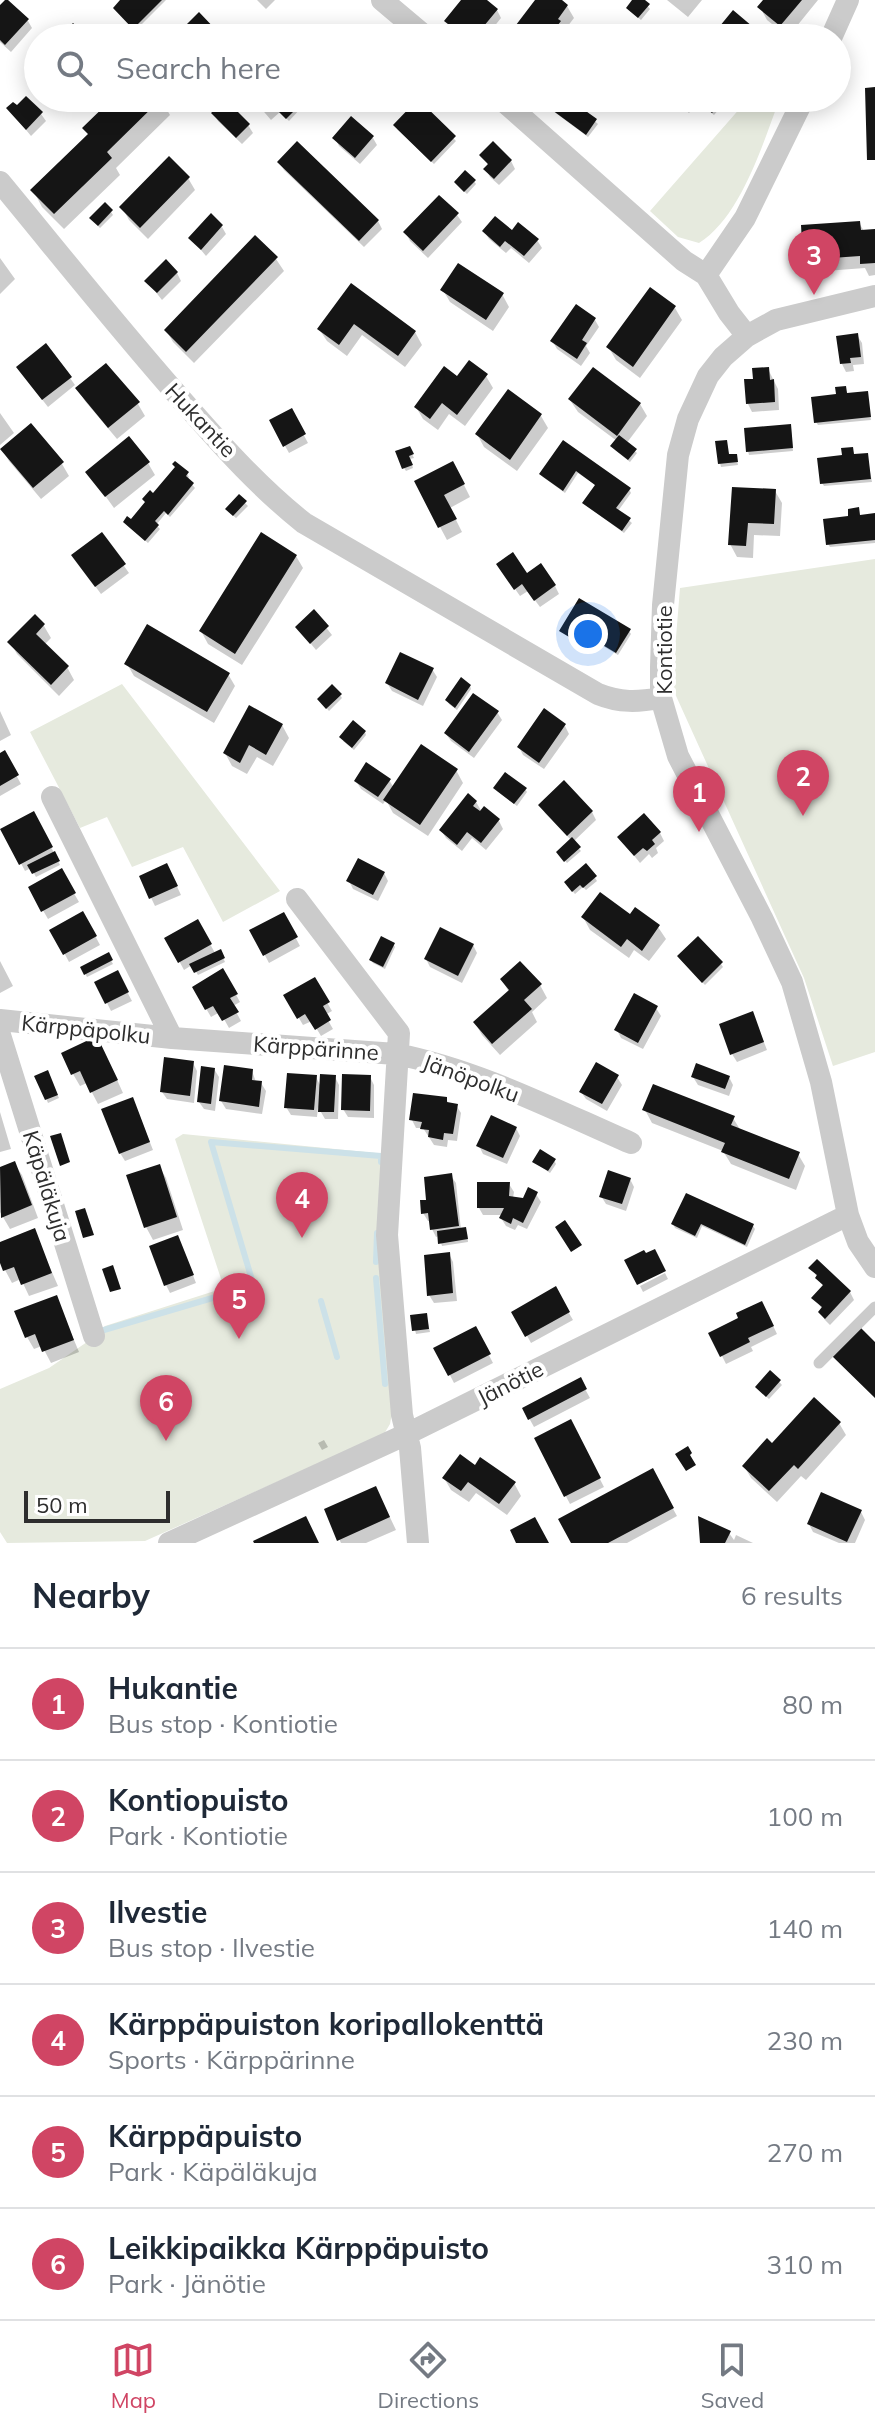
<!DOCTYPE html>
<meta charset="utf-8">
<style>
:root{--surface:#fff;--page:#f6f6f7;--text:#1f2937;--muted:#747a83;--line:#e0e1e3;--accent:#d04564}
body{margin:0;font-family:Mulish,sans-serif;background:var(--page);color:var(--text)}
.scale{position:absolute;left:24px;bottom:20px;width:146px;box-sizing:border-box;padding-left:8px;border:4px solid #2e2e2e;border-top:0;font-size:22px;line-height:28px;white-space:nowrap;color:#2e2e2e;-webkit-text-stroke:6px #fff;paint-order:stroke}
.you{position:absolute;left:588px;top:634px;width:28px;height:28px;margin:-20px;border:6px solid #fff;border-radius:50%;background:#1a73e8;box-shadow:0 0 0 12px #1a73e833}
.badge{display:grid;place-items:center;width:52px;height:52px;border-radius:50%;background:var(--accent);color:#fff;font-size:26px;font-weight:700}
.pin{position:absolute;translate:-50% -66px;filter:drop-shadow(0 2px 4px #0008)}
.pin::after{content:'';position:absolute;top:42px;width:28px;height:24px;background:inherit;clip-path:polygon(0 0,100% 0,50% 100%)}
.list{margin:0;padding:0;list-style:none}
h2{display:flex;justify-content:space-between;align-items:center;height:104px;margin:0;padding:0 32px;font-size:34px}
h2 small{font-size:26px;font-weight:400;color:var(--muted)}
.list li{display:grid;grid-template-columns:52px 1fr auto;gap:24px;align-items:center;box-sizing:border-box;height:112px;padding:0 32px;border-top:2px solid var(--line)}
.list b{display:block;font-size:30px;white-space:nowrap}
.list p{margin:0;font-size:26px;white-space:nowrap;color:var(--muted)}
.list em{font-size:26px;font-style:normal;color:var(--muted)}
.icon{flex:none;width:44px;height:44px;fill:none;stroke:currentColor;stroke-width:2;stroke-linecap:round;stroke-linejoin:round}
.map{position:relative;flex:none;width:875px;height:1543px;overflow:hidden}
.search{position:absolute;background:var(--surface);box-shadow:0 4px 20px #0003;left:24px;right:24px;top:24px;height:88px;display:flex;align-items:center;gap:20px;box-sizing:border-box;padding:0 28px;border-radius:44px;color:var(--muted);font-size:30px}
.sheet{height:776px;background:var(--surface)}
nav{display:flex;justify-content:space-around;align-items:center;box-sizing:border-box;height:112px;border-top:2px solid var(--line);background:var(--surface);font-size:22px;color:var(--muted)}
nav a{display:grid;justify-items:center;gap:4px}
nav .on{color:var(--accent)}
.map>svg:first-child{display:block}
</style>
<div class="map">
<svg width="875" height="1543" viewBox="0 0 875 1543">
<rect width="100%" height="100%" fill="#fff"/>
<path fill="#e6eade" d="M749,98H780C763,143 741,217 699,243L678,237L650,211Z
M875,559V1052L833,1066L804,978L672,687L680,588Z
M122,684L280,891L223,922L183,847L132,867L107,817L80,828L30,732Z
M183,1134L386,1154L392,1413L390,1424L384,1434L145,1541L7,1543L0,1532V1389L49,1368L87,1342L105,1326L224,1288L175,1139Z"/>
<path fill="#0003" d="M123,0H166L136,30L117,11Z
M257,0H275L266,9Z
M464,0H484L497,10L501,18L485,38H463L451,29L447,21Z
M538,0H559L567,6L574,18L564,31L567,35L564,38H509Z
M635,0H642L650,9L641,20L630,11Z
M667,0H702L688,17Z
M766,0H818L788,37L767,20L760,7Z
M7,1L28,21L32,28L11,52L0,42V8Z
M116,98H160L170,115L116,168L120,175L64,229L42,207L33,190L89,135Z
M252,98H294L302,107L289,121L280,112L271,120Z
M558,98H594L584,112L598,124L588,137L553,111L551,107Z
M671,98H729L714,115L698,102L689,113Z
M418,102L456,141L434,164L397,129Z
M9,109L41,114L46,121L31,136Z
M214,113L248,125L253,133L242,144L218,121Z
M335,138H373L377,145L360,164L339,146Z
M482,156L511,161L515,169L499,185L490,177L486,169L489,166Z
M279,162L378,221L382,229L364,247L284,170Z
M188,178L195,190L148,239L129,220L122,207Z
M474,181L476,184L467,194L456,183Z
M111,212L113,215L100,228L93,221Z
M457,215L462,222L428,258L410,241L406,233Z
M859,223L864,231H875V275L869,276L865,268L812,272L805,259Z
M222,227L226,234L206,256L191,238Z
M484,231L512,233L537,240L542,248L529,263L511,248L506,253L489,239Z
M255,238L276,259L284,271L194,363L173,342L166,330Z
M0,258L15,279L0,294Z
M177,273L181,281L162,300L147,281Z
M351,286L415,332L422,345L405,367L362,335L347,356L327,341L319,329Z
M443,290L502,294L509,307L493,331L450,302Z
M675,308L682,320L640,378L616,360L609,348Z
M595,320L599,327L586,346L590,353L581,366L557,349L553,342Z
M857,335L862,343L864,364L853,365L854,371L846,372L842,364Z
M768,369L778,389L779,410L752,412L748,404L755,381Z
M23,375L70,378L75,385L48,407Z
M486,376L493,388L465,426L449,414L438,430L423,419L416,407L457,379Z
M845,388L848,395L867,393L871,420L818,425L816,422Z
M78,389L138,404L145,416L117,439L85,401Z
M508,392L541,416L548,428L517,471L484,447L477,434Z
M570,400L640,404L647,416L626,444L637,453L630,462L615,450L613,446L617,441L578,412Z
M291,411L308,443L289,453L271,421Z
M0,413L14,433L0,445Z
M31,426L62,464L69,476L41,499L9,461L2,449Z
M791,429L793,451L749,455L748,451Z
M726,442L729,456H736L738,465L721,467L720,463Z
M563,443L629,489L631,493L618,511L632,523L624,533L587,506L585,503L597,486L578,473L565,493L543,477L541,474Z
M409,448L414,458L410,459L413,468L406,471L404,468Z
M867,455L872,482L824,486L822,483L854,456Z
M148,463L155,475L114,508L88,472Z
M187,474L189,477L187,479L195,488L170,517L166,513L156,525L160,529L148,543L127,525L154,496Z
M459,475L470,497L450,508L462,532L447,540L416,482Z
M734,489L775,491L782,503L780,536L754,535L753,558L737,557L730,544Z
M239,497L248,506L236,518L229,512Z
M875,515V543L830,547L828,544L860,517Z
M102,535L129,573L101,594L78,563Z
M296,556L303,568L242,665L208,644L201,631Z
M503,572L527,576L555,586L559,594L540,607L528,591L520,596Z
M314,612L332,635L316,650L297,627Z
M35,617L44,626L51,638L44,645L67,667L74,680L59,696L17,654L10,642Z
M562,631H629L631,634L618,655L593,640L588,649Z
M127,664L228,674L235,686L214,723L134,676Z
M432,669L437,677L423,706L392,691L387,683Z
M470,686L471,689L457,710L449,704L447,700Z
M340,695L342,698L329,711L321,702Z
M0,711L11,735L0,741Z
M497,712L502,720L474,758L451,741L446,734Z
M282,725L289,738L273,766L257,757L247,774L232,766L225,753Z
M565,726L569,734L544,769L523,755L519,747Z
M365,732L366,735L354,750L343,741Z
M4,753L21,784L0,796V755Z
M456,770L463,783L428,836L393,813L386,800L383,804L361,789L356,781L389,780L394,788Z
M525,789L527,792L517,806L497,791Z
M476,802L482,812L499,821L503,829L486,850L472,838L462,851L446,838L441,830Z
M541,806L592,812L596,820L573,842L581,851L567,863L560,855L571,840L545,813Z
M38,821L60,865L36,877L31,868L25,871L3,829Z
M660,833L664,841L656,848L658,853L652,858L649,854L640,863L620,838Z
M61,871L79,902L48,919L30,888Z
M384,873L388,881L378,901L353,889L349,881Z
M171,874L181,895L155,906L141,877Z
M595,878L597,881L586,890L583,887L575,894L568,886Z
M83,913L100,945L69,962L52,930Z
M283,914L300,946L269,963L252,931Z
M583,917H631L658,927L666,939L649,961L634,950L629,958L590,930Z
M198,922L215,953L220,951L225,962L198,975L192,965L184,970L167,939Z
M393,944L395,947L385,969L373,963L371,960Z
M473,945L477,953L462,983L430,967L426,959Z
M108,955L113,964L87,977L82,968Z
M681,960L721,964L723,967L705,985Z
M0,961L13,986L0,993Z
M223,971L240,1002L233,1006L241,1021L229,1028L220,1012L211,1017L194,988Z
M117,973L132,1001L111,1011L97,983Z
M314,980L332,1011L325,1015L333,1029L321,1036L312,1021L303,1025L286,996Z
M502,980L540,985L547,998L532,1012L537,1022L500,1055L482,1035L475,1023L509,992Z
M656,1008L661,1016L643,1049L621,1038L617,1030Z
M756,1022L767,1050L737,1062L732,1054Z
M104,1051L123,1093L98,1104L87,1083L80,1086L73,1074Z
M193,1063L197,1071L194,1103L167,1099L162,1092Z
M214,1069L219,1077L215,1111L204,1109L199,1102Z
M252,1071L256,1082L261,1083L266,1091L262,1114L226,1109L221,1101Z
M47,1073L59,1098L48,1103L37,1077Z
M316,1077L321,1087L335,1077L339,1085L338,1119H325L318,1107L317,1117L291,1115L286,1107Z
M370,1077L374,1085V1118L348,1117L343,1109Z
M617,1077L622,1085L607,1111L586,1099L581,1092Z
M693,1077H729L733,1085L729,1096L698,1085Z
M446,1099L449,1104L456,1105L461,1113L457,1141L448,1140L447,1147L434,1145L423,1128H416L412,1120Z
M136,1107L153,1150L125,1161L120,1153Z
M645,1110L733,1118L741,1131L798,1154L805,1166L796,1190L731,1164L723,1151L652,1123Z
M0,1112L11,1149L0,1152Z
M516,1128L520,1136L507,1164L483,1154L479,1146Z
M554,1160L556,1164L550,1173L534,1162Z
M14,1163L22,1175L38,1218L10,1229L0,1212V1169Z
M159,1166L166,1178L183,1230L153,1240L146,1227L129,1176Z
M451,1176L456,1183L461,1230L467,1232L468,1242L442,1246L439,1236L436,1237L432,1229L431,1221H428L423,1213Z
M630,1179L634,1187L626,1211L606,1204L601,1196Z
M509,1184L514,1192L513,1198L524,1200L536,1194L541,1202L527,1229L518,1225L515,1230L506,1226L501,1218L503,1215H483L479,1208Z
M687,1195L753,1226L755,1229L747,1247L702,1226L697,1238L675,1228L673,1224Z
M34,1231L58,1286L29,1296L21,1279L12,1283L5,1270L0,1257V1244Z
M178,1237L196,1283L170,1293L166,1285Z
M449,1254L453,1262L457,1301L434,1303L429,1295Z
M817,1261L850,1292L854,1300L830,1325L825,1320L820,1312L823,1310L814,1298L824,1287L811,1268Z
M665,1273L668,1279L643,1292L640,1286Z
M555,1289L573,1320L531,1343L514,1312Z
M56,1297L79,1352L51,1363L42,1346L34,1349L27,1337Z
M766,1311L777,1334L751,1347L753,1351L726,1364L722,1356Z
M426,1315L430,1332L416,1334L412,1317Z
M475,1328L493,1363L454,1383L436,1348Z
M771,1373L782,1385L769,1399L759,1390Z
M580,1380L590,1398L534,1427L524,1409Z
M570,1421L604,1487L570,1504L536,1439Z
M839,1423L846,1435L806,1480L801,1476L777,1502L751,1478L744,1466L772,1446Z
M324,1440L328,1447L322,1450L318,1443Z
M475,1467L514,1483L521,1496L507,1515L476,1493L469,1502L451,1490L444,1478Z
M652,1471L677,1516L627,1543H573Z
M376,1488L396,1530L366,1543H341L326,1510Z
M861,1512L865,1520L855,1543H839L813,1532L809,1524Z
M729,1533L734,1540L736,1535L753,1543H702Z"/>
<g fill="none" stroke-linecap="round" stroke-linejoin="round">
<path stroke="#cce1e8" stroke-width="6" d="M376,1262L377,1233
M376,1278L385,1384
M321,1301L337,1357
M104,1330L226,1294L252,1280L211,1142L381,1156V1162"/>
</g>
<path fill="#151515" d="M5,0H8L29,19L5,45L0,40V5Z
M120,0H162L133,29L113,8Z
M461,0H487L498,9L474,38H466L444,21Z
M535,0H562L568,5L558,19L561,21L548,38H506Z
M632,0H645L650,4L638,18L626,8Z
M763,0H802L780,26L757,7Z
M733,10L759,32L754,38H722L715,32Z
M199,12L218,32L212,38H173Z
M73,23L85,34L92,26L104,38H58Z
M875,87V160H867L865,88Z
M26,96L43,112L26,130L6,108L13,102L17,105Z
M113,98H162L107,152L112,158L54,214L30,190L88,134L82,128Z
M284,98H297L302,103L286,119L275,108Z
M555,98H591L583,109L597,119L586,135L548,107Z
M671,98H725L712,113L696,100L686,111Z
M225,99L250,124L236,138L211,113Z
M418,99L456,136L431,162L393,125Z
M351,116L374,136L355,158L332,138Z
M297,141L379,220L359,241L277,162Z
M493,141L512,160L494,179L483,169L488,164L479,155Z
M169,156L190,177L140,228L119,207Z
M465,170L476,180L464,192L454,182Z
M439,195L459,213L423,251L403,232Z
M105,202L113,210L98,226L89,218Z
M211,213L223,225L201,250L188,238Z
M495,216L512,230L518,222L539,239L524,256L505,241L500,247L482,231Z
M860,221L861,230L875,229V263L860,264V256L803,260L801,225Z
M255,235L278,257L186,352L164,330Z
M166,259L178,272L157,293L144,281Z
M458,263L504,293L486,320L440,290Z
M351,283L416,331L398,356L354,324L339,345L317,329Z
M650,287L676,306L633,367L606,347Z
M576,304L596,318L582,340L587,343L577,359L550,341Z
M858,333L861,357L850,358L851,363L840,364L836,336Z
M46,343L72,377L42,400L16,367Z
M469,360L488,374L457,415L442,403L430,419L414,407L444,366L457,376Z
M106,363L140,402L108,428L75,388Z
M593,367L641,403L617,436L568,399Z
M769,367L770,380L774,379L775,402L746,404L744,379H753L752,368Z
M846,386L847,393L868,391L871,417L814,423L811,397L836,394L835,387Z
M508,389L542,414L510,460L475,434Z
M292,408L306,434L283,447L269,420Z
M31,423L64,462L33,488L0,449Z
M791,424L793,448L746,452L744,428Z
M619,435L637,449L628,460L610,446Z
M129,436L150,462L105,497L85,472Z
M563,440L631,488L616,508L631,518L622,531L582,503L595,485L576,471L563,491L539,474Z
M727,440L729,454H737L738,462L718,464L715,441Z
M410,446L414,454L409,456L413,465L402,469L395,451Z
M853,447L854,454L868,453L871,479L820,484L817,458L842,455L841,448Z
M175,461L189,472L186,476L194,483L168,515L164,511L155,521L159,525L145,541L123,522L127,516L131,519L145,502L142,499L150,490L153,493L175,467L172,464Z
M453,461L465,484L444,495L457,519L438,528L414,481Z
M732,487L776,489L774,524L748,523L746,546L728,545Z
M239,494L247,501L233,516L225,509Z
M859,507L860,515L875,513V540L826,545L823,519L848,516V509Z
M102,532L126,564L95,587L71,555Z
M261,532L297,555L235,654L199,631Z
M513,552L527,573L541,563L556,585L534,601L522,584L514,590L496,564Z
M579,598L631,629L616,653L591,638L586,647L559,631Z
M314,609L329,626L310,644L295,627Z
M35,614L45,624L36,634L69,666L51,685L7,642Z
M147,624L230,673L207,712L124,664Z
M400,652L434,668L418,700L385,683Z
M461,677L471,685L455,708L445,700Z
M332,684L342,694L326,709L317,699Z
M473,693L499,711L469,752L444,733Z
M249,705L283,724L266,755L249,745L240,763L223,753Z
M544,708L566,724L539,763L517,747Z
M353,720L366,731L352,748L339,737Z
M421,744L458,769L420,825L383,800Z
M5,750L19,775L0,786V753Z
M366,762L391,779L378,797L354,781Z
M505,772L527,788L514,804L493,788Z
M564,780L593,811L567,836L538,805Z
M468,793L477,801L473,806L480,811L484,806L500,819L481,843L467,832L457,845L439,830Z
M34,811L53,847L19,865L0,829Z
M644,813L661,832L652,840L655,844L647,851L643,848L634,856L617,837Z
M572,837L581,847L564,862L556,852Z
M55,851L60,861L32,874L27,865Z
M358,858L385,872L373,895L346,881Z
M167,863L178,886L149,899L139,876Z
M586,863L597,876L583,888L580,885L572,892L564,882Z
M62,868L76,893L41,912L28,887Z
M600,892L630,914L635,907L660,925L642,951L627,939L621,947L581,917Z
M83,911L97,936L63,955L49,930Z
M284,912L298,937L263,956L249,930Z
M198,919L212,944L178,963L164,938Z
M440,927L474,944L458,976L424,959Z
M381,936L395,943L383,967L369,960Z
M698,936L723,962L702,983L677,956Z
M221,949L225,958L194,973L189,964Z
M109,952L113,960L84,975L80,967Z
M520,961L542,984L524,1000L532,1009L492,1044L473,1022L509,990L500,979Z
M223,968L238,994L230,998L239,1012L222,1021L213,1006L205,1010L192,987Z
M118,970L129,992L105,1004L94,982Z
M315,977L330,1002L323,1006L331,1020L315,1030L305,1014L297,1019L283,995Z
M634,993L658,1006L638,1043L614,1030Z
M753,1011L764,1042L730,1055L719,1024Z
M97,1036L118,1080L90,1093L80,1071L71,1075L61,1053Z
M164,1057L194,1061L190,1096L160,1092Z
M596,1062L619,1075L602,1104L579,1092Z
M696,1063L730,1076L725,1089L691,1077Z
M224,1065L253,1069L252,1080L262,1081L259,1107L219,1101Z
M201,1066L215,1068L211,1104L197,1102Z
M48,1070L58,1095L45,1100L34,1076Z
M287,1073L317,1075L314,1110L284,1108Z
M320,1074L336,1075L334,1112H318Z
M342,1074L371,1075L370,1111L341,1110Z
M653,1084L735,1116L731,1125L800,1152L789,1179L721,1152L725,1143L642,1110Z
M413,1093L447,1097V1102L458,1104L453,1134L444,1133L443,1140L428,1137L429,1130L420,1129L422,1122L409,1120Z
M133,1097L150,1142L119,1154L101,1109Z
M491,1115L517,1127L503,1158L476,1146Z
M61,1133L70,1162L60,1166L50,1136Z
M540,1149L556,1159L548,1171L532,1162Z
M15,1161L32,1205L1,1218L0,1167Z
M160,1164L177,1217L144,1228L126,1175Z
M608,1170L631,1178L622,1204L599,1197Z
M452,1173L459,1226L430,1230L428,1213L421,1214L420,1200H426L424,1177Z
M477,1182H510L509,1196L523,1198L528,1187L538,1192L523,1223L513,1218L511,1224L499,1218L504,1208H477Z
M686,1193L754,1224L745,1245L701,1224L695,1236L671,1224Z
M85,1208L94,1235L83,1238L75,1211Z
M565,1220L582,1245L571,1252L555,1227Z
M466,1227L468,1239L438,1244L437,1231Z
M35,1228L52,1273L21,1285L14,1267L3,1271L0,1263V1242Z
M178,1235L194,1275L164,1286L149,1246Z
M655,1249L666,1271L637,1285L624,1260L644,1250L646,1253Z
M450,1252L453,1293L427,1296L424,1255Z
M817,1259L851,1291L825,1319L818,1312L822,1307L811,1298L823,1285L815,1278L817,1275L808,1268Z
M113,1265L121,1289L110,1292L102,1269Z
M556,1286L570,1312L525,1337L511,1312Z
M57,1295L74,1340L42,1352L35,1334L25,1338L14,1311Z
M762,1301L774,1326L748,1338L750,1342L720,1357L708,1333L738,1318L736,1313Z
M427,1313L429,1329L412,1331L410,1315Z
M476,1326L491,1354L448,1376L433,1348Z
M860,1327L875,1342V1398L831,1355Z
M770,1370L781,1380L766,1397L755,1387Z
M581,1377L587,1389L528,1420L522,1408Z
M814,1397L841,1422L798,1469L794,1465L769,1491L742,1466L767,1438L772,1443Z
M571,1419L601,1478L564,1497L534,1438Z
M688,1446L692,1453L690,1455L696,1465L686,1471L675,1454Z
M460,1454L475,1465L480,1457L516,1482L499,1504L468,1482L461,1491L442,1478Z
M653,1468L674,1508L608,1543H571L558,1519Z
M376,1486L390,1517L337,1541L324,1509Z
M821,1492L862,1510L847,1542L807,1524Z
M306,1516L319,1543H254L253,1541Z
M698,1516L731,1531L725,1543H700Z
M535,1517L549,1543H516L510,1530Z"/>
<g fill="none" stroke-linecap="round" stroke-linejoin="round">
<path stroke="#cbcbcb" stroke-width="11" d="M819,1363L875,1307"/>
<path stroke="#cbcbcb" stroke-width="22" d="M382,0L427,38
M831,38L848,0
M500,98L684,261L706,275
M0,182C62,257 123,334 188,407C224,448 261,489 304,523L598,694C620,703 638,702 661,698
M875,296L776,320L747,336L723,357L708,376L688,419L678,455L663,605L661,667V698L678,756L762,918L792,982L821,1082L848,1215L858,1242L875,1267
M747,336L729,313L706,275L745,218L804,98
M52,797L172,1038
M297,899L399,1033L387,1235L402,1415L410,1448L418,1543
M0,1020L172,1038L396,1054C478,1070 555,1110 631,1143
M0,1035L94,1336
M169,1543L407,1434L848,1215"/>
</g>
<g text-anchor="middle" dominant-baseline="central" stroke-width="8" stroke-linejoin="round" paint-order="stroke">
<g font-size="22" fill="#2e2e2e" stroke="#fff">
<text transform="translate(201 420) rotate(47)">Hukantie</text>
<text transform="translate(664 650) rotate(-90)">Kontiotie</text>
<text transform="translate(86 1029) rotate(6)">Kärppäpolku</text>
<text transform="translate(316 1048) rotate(4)">Kärppärinne</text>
<text transform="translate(471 1078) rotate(20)">Jänöpolku</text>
<text transform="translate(47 1186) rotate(73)">Käpäläkuja</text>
<text transform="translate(510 1383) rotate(-27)">Jänötie</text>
</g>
</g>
</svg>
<div class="scale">50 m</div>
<div class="you"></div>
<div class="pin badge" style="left:699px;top:832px">1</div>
<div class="pin badge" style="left:803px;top:816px">2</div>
<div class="pin badge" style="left:814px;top:295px">3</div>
<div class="pin badge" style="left:302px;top:1238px">4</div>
<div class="pin badge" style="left:239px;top:1339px">5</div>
<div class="pin badge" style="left:166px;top:1441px">6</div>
<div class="search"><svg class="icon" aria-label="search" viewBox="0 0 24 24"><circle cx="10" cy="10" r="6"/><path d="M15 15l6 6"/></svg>Search here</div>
</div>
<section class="sheet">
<h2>Nearby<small>6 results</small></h2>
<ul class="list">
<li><span class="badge">1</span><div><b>Hukantie</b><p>Bus stop · Kontiotie</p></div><em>80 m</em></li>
<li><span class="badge">2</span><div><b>Kontiopuisto</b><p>Park · Kontiotie</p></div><em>100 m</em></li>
<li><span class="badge">3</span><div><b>Ilvestie</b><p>Bus stop · Ilvestie</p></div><em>140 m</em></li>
<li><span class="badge">4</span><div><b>Kärppäpuiston koripallokenttä</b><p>Sports · Kärppärinne</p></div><em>230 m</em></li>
<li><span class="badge">5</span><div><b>Kärppäpuisto</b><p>Park · Käpäläkuja</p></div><em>270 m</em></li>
<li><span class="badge">6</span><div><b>Leikkipaikka Kärppäpuisto</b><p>Park · Jänötie</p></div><em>310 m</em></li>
</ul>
</section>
<nav>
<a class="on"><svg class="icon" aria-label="map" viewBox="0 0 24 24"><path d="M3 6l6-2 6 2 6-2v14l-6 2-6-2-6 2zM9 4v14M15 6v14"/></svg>Map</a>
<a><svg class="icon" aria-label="directions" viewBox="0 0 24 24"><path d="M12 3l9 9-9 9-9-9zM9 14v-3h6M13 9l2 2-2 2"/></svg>Directions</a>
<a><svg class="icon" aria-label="saved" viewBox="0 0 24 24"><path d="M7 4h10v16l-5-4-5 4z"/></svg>Saved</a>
</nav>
